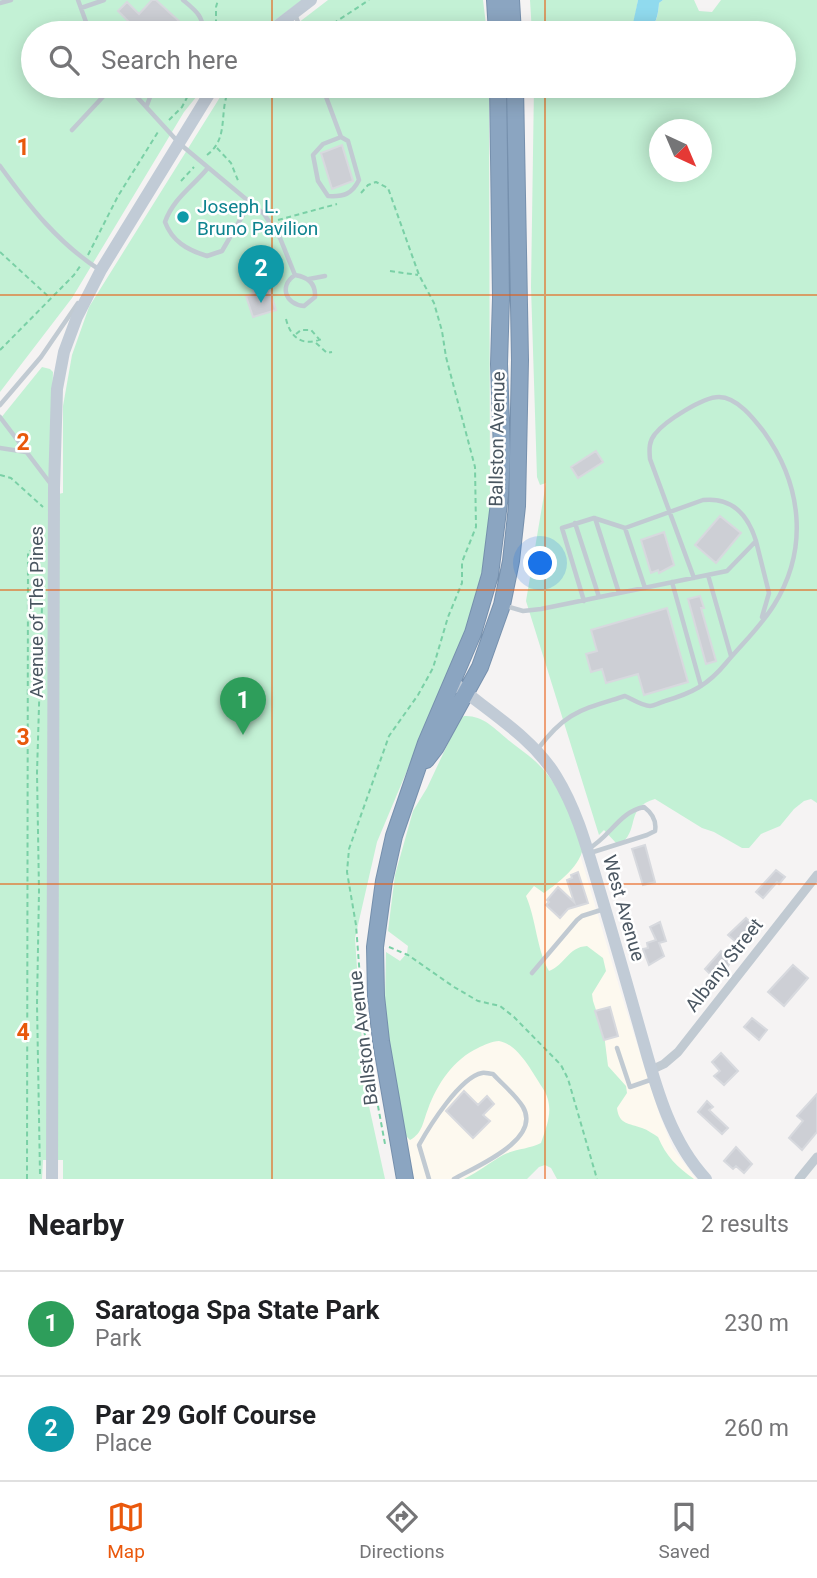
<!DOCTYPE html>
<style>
:root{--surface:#fff;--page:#f2f2f2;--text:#202124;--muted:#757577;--line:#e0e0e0;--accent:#ea580c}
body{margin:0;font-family:Roboto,sans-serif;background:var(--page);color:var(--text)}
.compass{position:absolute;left:649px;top:119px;width:63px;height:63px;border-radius:50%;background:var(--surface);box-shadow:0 4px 18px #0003;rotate:136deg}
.you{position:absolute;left:541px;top:564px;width:24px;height:24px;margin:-18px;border:5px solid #fff;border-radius:50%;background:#1a73e8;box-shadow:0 0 0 10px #1a73e833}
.badge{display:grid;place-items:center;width:46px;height:46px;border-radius:50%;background:var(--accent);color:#fff;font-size:23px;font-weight:700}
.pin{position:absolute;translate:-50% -58px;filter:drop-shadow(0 2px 4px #0008)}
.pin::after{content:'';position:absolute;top:37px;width:24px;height:21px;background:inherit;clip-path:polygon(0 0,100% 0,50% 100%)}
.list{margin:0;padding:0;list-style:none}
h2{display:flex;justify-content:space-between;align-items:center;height:91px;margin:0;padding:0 28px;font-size:30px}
h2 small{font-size:23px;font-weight:400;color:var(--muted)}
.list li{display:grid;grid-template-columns:46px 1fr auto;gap:21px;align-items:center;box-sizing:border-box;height:105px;padding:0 28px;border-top:2px solid var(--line)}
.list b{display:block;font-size:26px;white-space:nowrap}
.list p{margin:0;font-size:23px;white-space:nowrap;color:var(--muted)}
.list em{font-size:23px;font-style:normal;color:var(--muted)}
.icon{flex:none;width:38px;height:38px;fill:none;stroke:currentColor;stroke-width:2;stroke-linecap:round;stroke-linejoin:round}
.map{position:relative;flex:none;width:817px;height:1179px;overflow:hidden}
.search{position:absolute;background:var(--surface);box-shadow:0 4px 18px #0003;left:21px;right:21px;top:21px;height:77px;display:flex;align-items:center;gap:18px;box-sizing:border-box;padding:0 24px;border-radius:38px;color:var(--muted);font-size:26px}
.sheet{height:301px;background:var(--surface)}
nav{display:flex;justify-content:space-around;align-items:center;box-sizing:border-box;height:98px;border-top:2px solid var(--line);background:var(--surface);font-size:19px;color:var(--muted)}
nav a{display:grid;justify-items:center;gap:4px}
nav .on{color:var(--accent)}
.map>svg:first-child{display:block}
</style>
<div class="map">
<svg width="817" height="1179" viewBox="0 0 817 1179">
<rect width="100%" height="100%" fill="#f5f3f3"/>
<path fill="#fdf9ef" d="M574,834L624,1003L660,1116L673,1148L696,1179H583L572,1142L476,1179H410L398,1110L500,928Z"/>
<path fill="#c3f1d5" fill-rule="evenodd" d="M0,0H302L258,33H33V86H205L184,112L72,298L0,392Z
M328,0H483L487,33H285Z
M530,0H638L634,22L641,33H532Z
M663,0H694L699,11L712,12L721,0H817V803L811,799L804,801L794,809L780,826L761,834L749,848H742L714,832L702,828L655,799C625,808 640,827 622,843H616L604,830L599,835L526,601L546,483L540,485L537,477L531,287L534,86H784V33H645C656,26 658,17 659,3ZM660,130H702V172H660Z
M227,86H489L490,507L483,567L467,628L377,842L355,938L365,1088L385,1179H63V1160H43L42,1179H0V419L42,367L50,369L53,372L49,496L63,493V406L72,355L89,307Z
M464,716C482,715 493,727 506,738C515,746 526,753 535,761C555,779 567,805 577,829C579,833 583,840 583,844C584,864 557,884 544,893L534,886L526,896C536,919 537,951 549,971C565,965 568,947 587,946L603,958L606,971L592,994L593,1001L604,1034L608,1066L626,1086L627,1093L617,1108C619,1125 629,1123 642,1128C648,1130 653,1134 658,1137C666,1156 677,1167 694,1179H557L551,1168L545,1165L539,1167L527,1179H464C478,1172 489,1163 503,1155C515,1149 529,1149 541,1143C548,1123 555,1106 542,1087C532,1072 518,1044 499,1041C492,1041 484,1045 478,1048C454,1059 437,1084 428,1109C423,1121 423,1133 410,1140L405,1135L389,1060L385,1002L386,952L400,961L407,953L408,946L388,931L395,875L413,811L427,788L459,720Z"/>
<path fill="#90daee" d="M638,0H663L659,3C658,19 654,34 636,33L632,28Z"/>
<path fill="#cdcfd5" stroke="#d7d9de" stroke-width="2" d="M152,0H156L192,33H121L130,23L118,11L127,2L139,14Z
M342,145L353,181L332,189L321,153Z
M258,282L261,292L269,289L276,310L253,317L246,296L254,293L251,284Z
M596,451L603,462L578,478L571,467Z
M720,516L741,533L716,563L695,545Z
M664,532L674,565L659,573L658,570L651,573L641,540Z
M700,596L704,608H701L716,661L706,664L688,599Z
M667,608L688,682L644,695L638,674L606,683L602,669L591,672L586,654L597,651L591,630Z
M645,845L655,882L643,885L632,849Z
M776,870L785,877L779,884L777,882L763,898L756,892Z
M578,872L588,903L568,909L560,918L546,905L549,902L547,900L558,887L574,902L567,880L572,878L571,875Z
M746,918L754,926L736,942L728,935Z
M660,922L666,941L659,943L664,956L649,965L643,949L648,948L647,943L656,940L650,927Z
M721,951L731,960L728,966L714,978L705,969Z
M793,965L808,978L784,1006L768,992Z
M610,1007L618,1036L604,1040L595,1011Z
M752,1018L767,1030L759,1040L744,1027Z
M721,1053L738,1071L724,1085L714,1076L720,1071L712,1062Z
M464,1091L478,1105L487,1096L494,1104L483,1115L490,1121L473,1138L446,1111Z
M817,1094V1132L802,1150L789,1138L803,1121L797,1116Z
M707,1101L713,1107L709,1110L728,1128L722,1134L698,1112Z
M736,1147L752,1164L744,1173L736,1166L733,1169L724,1161Z"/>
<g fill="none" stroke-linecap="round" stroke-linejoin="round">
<defs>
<path id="highway" d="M495,0L497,33
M511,0L513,33
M426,760L436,747L480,667L502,605L511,561L517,506L520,360L515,86
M405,1179L381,1041L376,996L375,947L384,881L394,836L426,743L473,633L490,575L500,495L502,453L499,364L501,298L498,86"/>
</defs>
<use href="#highway" stroke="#7690ad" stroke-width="18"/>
<path stroke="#7ad0a6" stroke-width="2" stroke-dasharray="5 3.5" stroke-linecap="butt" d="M216,33V7L218,0
M319,33L369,0
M169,120L182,107L193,86
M217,148L231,163L239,183
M207,155C231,137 217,109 231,86
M181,181L194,167
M361,193L368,185L376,182L388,188L419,275L434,303L442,331L446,357L475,467L476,527L462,562V583L448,617L433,668L418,695L389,736L349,849L347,872L356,925L364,1030L385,1144
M278,220L337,204
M0,252L49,297
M88,255L118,196L158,132
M390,271L418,275
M286,319C291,340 305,347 324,338
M296,334L301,330H311L319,339
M316,343L327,353L332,352
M0,350L74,275L81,265
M0,475L11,478L43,507
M389,947L408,955L454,987L478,1001L500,1006L514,1017L561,1065L568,1079L597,1179
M40,1174L37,1004L39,891L37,773L42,606
M27,1179L28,552L42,544"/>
<path stroke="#c1cad2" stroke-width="4.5" d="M78,0L90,33
M183,0C195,10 205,17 202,33
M0,3L11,0
M81,8L104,0
M295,14L302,33
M127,86L180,144L264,214L280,238L295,275C279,286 285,304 304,306L315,297C316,283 308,277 295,275
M322,86L341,137L348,141L359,180C352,194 344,197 328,196L318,181L313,155L323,144L341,137
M147,105L152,92L157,86
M72,130L113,86
M0,166C28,205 59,244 100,270
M207,169C192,187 173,199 165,222C172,241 187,250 207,256L222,251L250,203
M309,279L325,276
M0,405L41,357L78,303
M0,417L50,483
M0,448L26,452
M595,518L619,593
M575,523L599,597
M625,528L645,588
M756,541L769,593L762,617
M708,575L731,656
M672,582L701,686
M506,606L523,611L541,609L727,571L756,541C748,515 732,497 703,500L625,528L594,518L562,528L584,601
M537,750C566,711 581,710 625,696C632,699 642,706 650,706C654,706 661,702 665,701C692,693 708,685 726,663C742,644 761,626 774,605C809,549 802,485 764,432C754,419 737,397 719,397C703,397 665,421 655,434C649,441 649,449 650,459L694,578
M588,849C610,837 619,812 644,807C652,813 657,820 655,831L647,835L590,853
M532,973L577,920L582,916L604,909
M617,1048L630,1087L653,1079
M429,1179L419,1145C429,1127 460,1077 482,1073C485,1072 489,1074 493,1074C502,1084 516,1095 523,1107C542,1140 475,1167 454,1179"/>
<path stroke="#c1cad2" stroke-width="9" d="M651,1070L664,1064L678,1052L817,875
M799,1179L817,1157"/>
<path stroke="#c1cbd6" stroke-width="12" d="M268,33L311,0
M454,683C488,711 533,738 556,776C577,810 587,848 598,885C614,938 629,991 644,1044C657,1091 672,1143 706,1179
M52,1179L54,488L57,389L64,352L77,317L101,270L214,86"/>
<use href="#highway" stroke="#8ba5c1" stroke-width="16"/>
</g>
<path fill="none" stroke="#e8590c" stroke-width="2" stroke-opacity="0.55" d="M272,0V33M545,0V33M272,86V1179M545,86V1179M0,295H817M0,590H817M0,884H817"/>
<circle fill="#0f9aa8" stroke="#fff" stroke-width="2.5" cx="183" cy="217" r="7"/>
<g text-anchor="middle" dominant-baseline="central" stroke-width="5" stroke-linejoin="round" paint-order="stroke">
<g font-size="19" fill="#0d838f" stroke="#fff" text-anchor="start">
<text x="197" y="206">Joseph L.<tspan x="197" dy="22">Bruno Pavilion</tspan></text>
</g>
<g font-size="19" fill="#4a5661" stroke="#fff">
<text transform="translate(497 439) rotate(-89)">Ballston Avenue</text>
<text transform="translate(36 612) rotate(-90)">Avenue of The Pines</text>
<text transform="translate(624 908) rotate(74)">West Avenue</text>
<text transform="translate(724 965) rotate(-52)">Albany Street</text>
<text transform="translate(363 1038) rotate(-97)">Ballston Avenue</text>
</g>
</g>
<g font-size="23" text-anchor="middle" font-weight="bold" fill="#e8590c" stroke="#fff" stroke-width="5" stroke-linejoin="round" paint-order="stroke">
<text x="23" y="155">1</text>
<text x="23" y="450">2</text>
<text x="23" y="745">3</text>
<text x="23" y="1040">4</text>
</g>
</svg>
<svg class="compass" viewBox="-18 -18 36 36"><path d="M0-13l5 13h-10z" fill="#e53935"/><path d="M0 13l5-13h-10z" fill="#757577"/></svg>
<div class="you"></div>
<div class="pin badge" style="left:243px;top:735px;background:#2e9e5b">1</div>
<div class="pin badge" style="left:261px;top:303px;background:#0f9aa8">2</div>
<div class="search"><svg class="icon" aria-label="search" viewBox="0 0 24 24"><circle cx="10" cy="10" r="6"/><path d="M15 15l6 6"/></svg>Search here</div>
</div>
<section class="sheet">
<h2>Nearby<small>2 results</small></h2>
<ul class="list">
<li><span class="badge" style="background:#2e9e5b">1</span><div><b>Saratoga Spa State Park</b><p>Park</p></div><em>230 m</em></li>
<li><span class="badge" style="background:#0f9aa8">2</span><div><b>Par 29 Golf Course</b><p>Place</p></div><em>260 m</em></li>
</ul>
</section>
<nav>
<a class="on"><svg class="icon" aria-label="map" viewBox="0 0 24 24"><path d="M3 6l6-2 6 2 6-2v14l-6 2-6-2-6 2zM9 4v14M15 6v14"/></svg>Map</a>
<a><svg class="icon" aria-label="directions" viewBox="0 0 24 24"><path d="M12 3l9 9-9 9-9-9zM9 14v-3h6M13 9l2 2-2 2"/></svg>Directions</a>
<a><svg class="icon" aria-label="saved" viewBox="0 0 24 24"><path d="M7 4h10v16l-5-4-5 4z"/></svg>Saved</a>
</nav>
